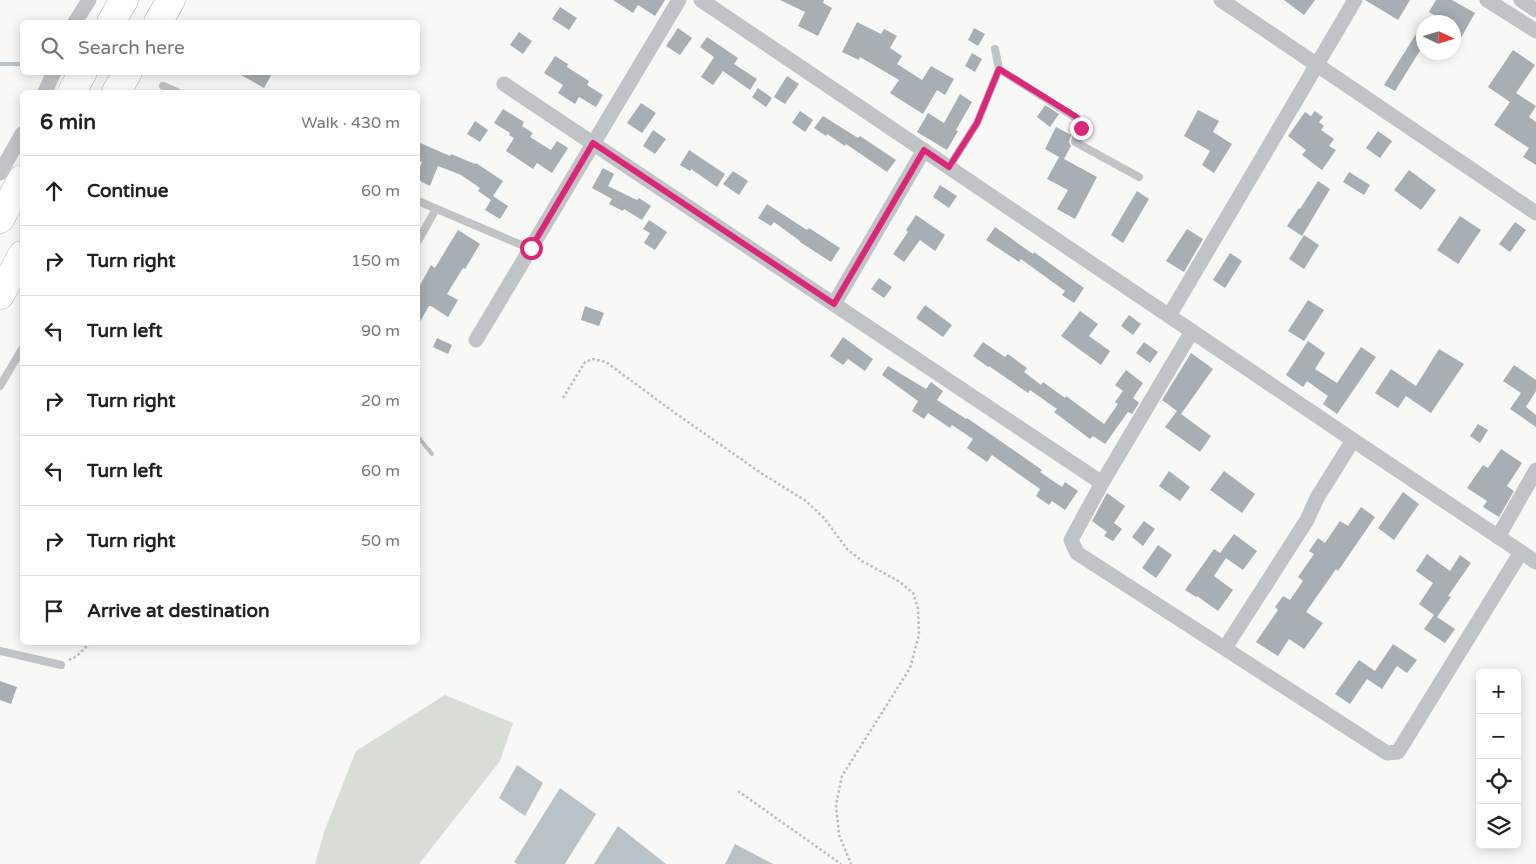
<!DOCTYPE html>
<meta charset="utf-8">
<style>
:root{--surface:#fff;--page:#f2f2f2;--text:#222;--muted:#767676;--line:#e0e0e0}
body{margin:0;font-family:"Varela Round",sans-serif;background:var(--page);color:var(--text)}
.controls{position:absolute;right:15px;bottom:15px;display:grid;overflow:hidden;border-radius:8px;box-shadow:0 2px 12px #0003}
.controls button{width:45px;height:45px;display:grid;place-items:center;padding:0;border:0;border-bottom:1px solid var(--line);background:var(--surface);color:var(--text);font:25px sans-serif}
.compass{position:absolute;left:1416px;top:15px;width:45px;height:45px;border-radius:50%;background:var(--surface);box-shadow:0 2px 12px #0003;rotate:94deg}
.stop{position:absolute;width:15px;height:15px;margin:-11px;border:4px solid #db2777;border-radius:50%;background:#fff}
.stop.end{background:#db2777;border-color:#fff;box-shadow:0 1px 5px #0008}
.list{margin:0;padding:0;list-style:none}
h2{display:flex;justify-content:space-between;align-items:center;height:65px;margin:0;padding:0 20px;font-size:21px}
h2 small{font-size:16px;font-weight:400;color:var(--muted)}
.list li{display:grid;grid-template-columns:32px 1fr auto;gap:15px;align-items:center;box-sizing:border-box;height:70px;padding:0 20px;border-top:1px solid var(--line)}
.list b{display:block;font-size:19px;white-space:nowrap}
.list em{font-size:16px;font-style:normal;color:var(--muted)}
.icon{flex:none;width:28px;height:28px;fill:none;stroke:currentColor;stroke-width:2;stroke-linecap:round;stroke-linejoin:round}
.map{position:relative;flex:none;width:1536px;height:864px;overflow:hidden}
.search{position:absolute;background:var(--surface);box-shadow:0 2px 12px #0003;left:20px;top:20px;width:400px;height:55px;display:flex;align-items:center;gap:12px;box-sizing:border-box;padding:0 18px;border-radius:8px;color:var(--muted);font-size:19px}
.panel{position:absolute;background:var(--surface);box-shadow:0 2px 12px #0003;left:20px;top:90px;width:400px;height:555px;border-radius:8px}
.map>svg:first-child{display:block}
</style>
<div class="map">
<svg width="1536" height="864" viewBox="0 0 1536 864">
<rect width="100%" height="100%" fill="#f8f8f6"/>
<path fill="#d8ddd6" d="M445,695L513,723L500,761L419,864H315L324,832L356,751Z"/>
<path fill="#b9c3c7" d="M517,765L543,783L525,816L499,798Z
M560,788L596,814L565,864H517L514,862Z
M618,826L666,864H594Z
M735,844L773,864H725Z"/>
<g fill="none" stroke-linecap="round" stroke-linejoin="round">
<path stroke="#b9c3c7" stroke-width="4" d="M0,64H22
M418,437L432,454"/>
</g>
<path fill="#a8afb4" d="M613,0H665L655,16L638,5L633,13Z
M780,0H824L823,3L832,8L818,36L798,26L805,12Z
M1284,0H1315L1304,15Z
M1365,0H1410L1398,20Z
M1436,0H1452L1475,13L1454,50V22H1446L1429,12Z
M560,7L577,18L569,30L552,19Z
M857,22L881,34L884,29L897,36L890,48L902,56L897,64L922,80L931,66L954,79L945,95L937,90L923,114L890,93L899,80L860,57L859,60L842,52Z
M678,28L692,38L680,55L666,46Z
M974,28L985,34L978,46L968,40Z
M519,32L532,41L523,54L510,45Z
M1416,34L1424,39V44L1395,91L1384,85Z
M707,37L738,58L734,64L757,79L750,90L723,71L713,85L701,77L714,57L700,47Z
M1513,50L1535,65L1516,93L1536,106L1529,117L1536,122V165L1523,157L1529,148L1494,125L1510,102L1488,87Z
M972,53L982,59L975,72L965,66Z
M555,56L568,64L567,67L589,81L587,85L603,95L596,107L579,97L575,104L558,93L563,85L544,73Z
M236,72H273L264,88Z
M787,76L799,84L785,104L774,97Z
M758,88L772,98L766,107L752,97Z
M960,94L972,102L956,130L958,131L947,150L917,132L928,113L944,123Z
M641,103L656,113L642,133L627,123Z
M1045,105L1059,114L1050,127L1037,117Z
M503,109L524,122L522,126L533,133L530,137L551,150L557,141L568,148L552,173L537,163L533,169L506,151L514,138L509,135L510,133L494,123Z
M1198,110L1219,121L1213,132L1232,144L1214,173L1202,165L1210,151L1184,136Z
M800,111L813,120L805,132L792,123Z
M1315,111L1323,117L1319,122L1324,126L1321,130L1334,139L1329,146L1336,150L1322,170L1302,155L1306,150L1288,136L1305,112L1311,116Z
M823,116L858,138L860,136L896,160L887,172L846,144L845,146L827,134L826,136L814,128Z
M475,121L488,130L480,142L467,134Z
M1056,127L1071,135L1069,142L1071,146L1064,159L1097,177L1075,219L1057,209L1068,190L1047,179L1059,157L1045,149Z
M653,130L666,139L655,154L643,146Z
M1378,131L1392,141L1380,158L1366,148Z
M418,142L450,156L451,154L475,164L476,163L503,181L493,196L508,206L500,219L485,210L491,200L478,191L480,188L461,175L438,166L430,186L418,180V173L422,162L418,160Z
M689,150L725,174L717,187L691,169L690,171L680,165Z
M603,168L614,174L608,186L637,200L639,198L651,206L642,220L624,209L623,211L609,204L612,199L592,188Z
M1409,170L1436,190L1421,210L1394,190Z
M733,171L748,181L739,195L723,184Z
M1349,172L1370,185L1364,195L1343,182Z
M1318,181L1330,189L1302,236L1287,226L1299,208L1300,209Z
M940,185L957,196L949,208L933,197Z
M1137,191L1149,199L1123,243L1111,235Z
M767,204L807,230L809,228L840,248L831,262L800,242V241L774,222L771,226L758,218Z
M916,215L945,235L935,251L920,240L904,262L893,254L908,232L906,230Z
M1460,216L1481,230L1458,264L1437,250Z
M649,220L667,232L655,250L644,243L650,233L643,229Z
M1515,222L1526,230L1510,252L1499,244Z
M995,227L1033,254L1034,252L1084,288L1074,303L1062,295L1065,291L1021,259L1019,262L986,240Z
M1187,229L1203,239L1184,272L1166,261Z
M458,230L480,244L465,269L463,268L447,294L458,300L448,317L431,306H429L418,325V289L431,265L435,268Z
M1304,235L1319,245L1304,269L1289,259Z
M1230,253L1242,261L1225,288L1213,280Z
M879,278L892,287L884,298L871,289Z
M1308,300L1324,310L1304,341L1288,331Z
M925,305L952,325L943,337L916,318Z
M585,306L604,313L599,326L581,320Z
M1080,311L1098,324L1089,336L1110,351L1101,365L1061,336Z
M1129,315L1141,324L1133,335L1121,326Z
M843,337L873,359L865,371L848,359L843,365L830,356Z
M437,338L452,345L448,354L433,347Z
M1308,341L1325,353L1315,369L1337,383L1361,347L1376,357L1337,414L1323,404L1328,396L1307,381L1303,387L1286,375Z
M983,342L1005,357L1008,354L1027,368L1024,372L1041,385L1043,382L1065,398L1066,396L1104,424L1118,404L1115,402L1123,391L1115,385L1126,370L1143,383L1133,398L1139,403L1132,414L1128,412L1105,444L1093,436L1090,439L1054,412L1057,409L1030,390L1028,393L989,366L988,367L973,356Z
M1144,342L1158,352L1150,363L1136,353Z
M1439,349L1464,364L1431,413L1406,396L1398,408L1375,393L1391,369L1416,386Z
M1191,353L1213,369L1181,414L1162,400Z
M1514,365L1536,380V391L1526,407L1536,415V427L1510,409L1521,393L1503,381Z
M888,366L926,389L931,382L943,391L937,400L966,419L967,418L1022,456L1042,470L1040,472L1062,487L1065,482L1078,491L1065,510L1052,501L1049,505L1036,496L1040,489L992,455L987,462L967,448L973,439L952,425L950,428L928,413L924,419L912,411L918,401L882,375Z
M1177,411L1211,436L1200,452L1165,427Z
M1478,424L1488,430L1480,443L1470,436Z
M1501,449L1522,463L1507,486L1514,491L1499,517L1483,507L1487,501L1467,488L1483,465L1488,468Z
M1169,471L1190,487L1180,501L1159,486Z
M1224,471L1255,494L1242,513L1210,490Z
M1403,492L1419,504L1394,540L1378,528Z
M1107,493L1125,506L1114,523L1122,529L1113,541L1104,536L1107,532L1092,521Z
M1361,507L1375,517L1338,571L1336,569L1306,612L1323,623L1304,649L1289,639L1278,656L1256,642L1278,610L1275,607L1283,596L1290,600L1303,581L1298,577L1314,554L1309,551L1318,538L1325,543L1340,521L1348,526Z
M1144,521L1155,529L1143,546L1132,537Z
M1234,534L1257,551L1243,570L1226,558L1214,576L1233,590L1218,611L1197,596L1196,597L1185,590L1214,549L1220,553Z
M1158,545L1172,555L1156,578L1142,568Z
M1427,554L1450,571L1460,555L1471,563L1448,596L1451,597L1437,617L1455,629L1445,643L1424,629L1434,615L1419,604L1433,583L1416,571Z
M1393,644L1417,660L1407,673L1397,666L1382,689L1367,679L1350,704L1335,694L1359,660L1375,671Z
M0,681L17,687L11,704L0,700Z"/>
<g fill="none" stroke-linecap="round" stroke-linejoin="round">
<defs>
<path id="highway" d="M111,22L124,0
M158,22L171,0
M72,92L83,72
M116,92L128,72
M0,219L22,179
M0,295L22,255"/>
</defs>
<use href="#highway" stroke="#b3b7ba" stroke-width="29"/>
<path stroke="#babdbf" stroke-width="2.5" stroke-dasharray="2.5 2.5" stroke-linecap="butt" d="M563,398L585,362L593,359L606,362L675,413L761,473L806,501L824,518L847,549L862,561L900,582L913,593L918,608L919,635L910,668L842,776L836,805L839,835L851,864
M69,660L77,656L91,642
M738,791L841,864"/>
<path stroke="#c0c4c7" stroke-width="8" d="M999,69L1082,122L1075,142L1139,177
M163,86L177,92
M949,167L977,123L999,69L995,49
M418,201L531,249
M418,241L436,209
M0,386L22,349
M0,651L61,665"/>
<path stroke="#c0c4c7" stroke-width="15" d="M701,0L1353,440L1536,562
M1221,0L1536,213
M1487,0L1536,31
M1521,0L1536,10
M75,22L89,0
M504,84L1102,483
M45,92L54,72
M0,173L22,134
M834,304L924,150
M1169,316L1355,0
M1192,331L1102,483L1071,540L1077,553L1387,753L1398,752L1521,552
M476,340L679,0
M1498,537L1536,470
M1225,648L1307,520L1317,498L1353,440"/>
<use href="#highway" stroke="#fff" stroke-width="28"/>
</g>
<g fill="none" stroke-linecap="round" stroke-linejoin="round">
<path stroke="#db2777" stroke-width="6" d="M531,248L593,143L834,304L924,150L949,167L977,123L999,69L1075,116L1082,122L1081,128"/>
</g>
</svg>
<div class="controls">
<button>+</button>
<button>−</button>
<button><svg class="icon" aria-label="locate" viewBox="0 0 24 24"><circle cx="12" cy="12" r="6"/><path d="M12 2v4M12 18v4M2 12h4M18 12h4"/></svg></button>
<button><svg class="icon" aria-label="layers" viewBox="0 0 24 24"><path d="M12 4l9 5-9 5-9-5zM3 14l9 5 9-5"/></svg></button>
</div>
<svg class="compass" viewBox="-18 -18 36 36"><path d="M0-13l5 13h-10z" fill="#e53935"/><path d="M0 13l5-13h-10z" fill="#767676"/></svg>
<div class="stop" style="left:531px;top:248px"></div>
<div class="stop end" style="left:1081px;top:128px"></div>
<div class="search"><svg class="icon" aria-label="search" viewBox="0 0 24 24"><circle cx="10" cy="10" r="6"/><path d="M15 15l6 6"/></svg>Search here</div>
<section class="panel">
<h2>6 min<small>Walk · 430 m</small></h2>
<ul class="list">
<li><svg class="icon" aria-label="ahead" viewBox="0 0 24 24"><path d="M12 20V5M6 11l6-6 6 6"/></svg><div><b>Continue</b></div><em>60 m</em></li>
<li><svg class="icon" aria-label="right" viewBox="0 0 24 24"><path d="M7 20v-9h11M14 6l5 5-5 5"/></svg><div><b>Turn right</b></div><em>150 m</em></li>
<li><svg class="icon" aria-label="left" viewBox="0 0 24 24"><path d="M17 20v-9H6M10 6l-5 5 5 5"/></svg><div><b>Turn left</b></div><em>90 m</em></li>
<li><svg class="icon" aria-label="right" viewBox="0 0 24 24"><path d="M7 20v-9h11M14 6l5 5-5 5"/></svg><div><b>Turn right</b></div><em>20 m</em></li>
<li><svg class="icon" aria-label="left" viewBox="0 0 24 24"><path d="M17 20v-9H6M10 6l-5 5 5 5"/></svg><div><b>Turn left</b></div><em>60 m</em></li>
<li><svg class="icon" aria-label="right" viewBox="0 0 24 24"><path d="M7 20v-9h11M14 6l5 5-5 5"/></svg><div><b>Turn right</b></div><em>50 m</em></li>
<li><svg class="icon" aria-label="arrive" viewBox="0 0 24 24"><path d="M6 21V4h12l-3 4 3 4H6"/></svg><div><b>Arrive at destination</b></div></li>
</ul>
</section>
</div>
